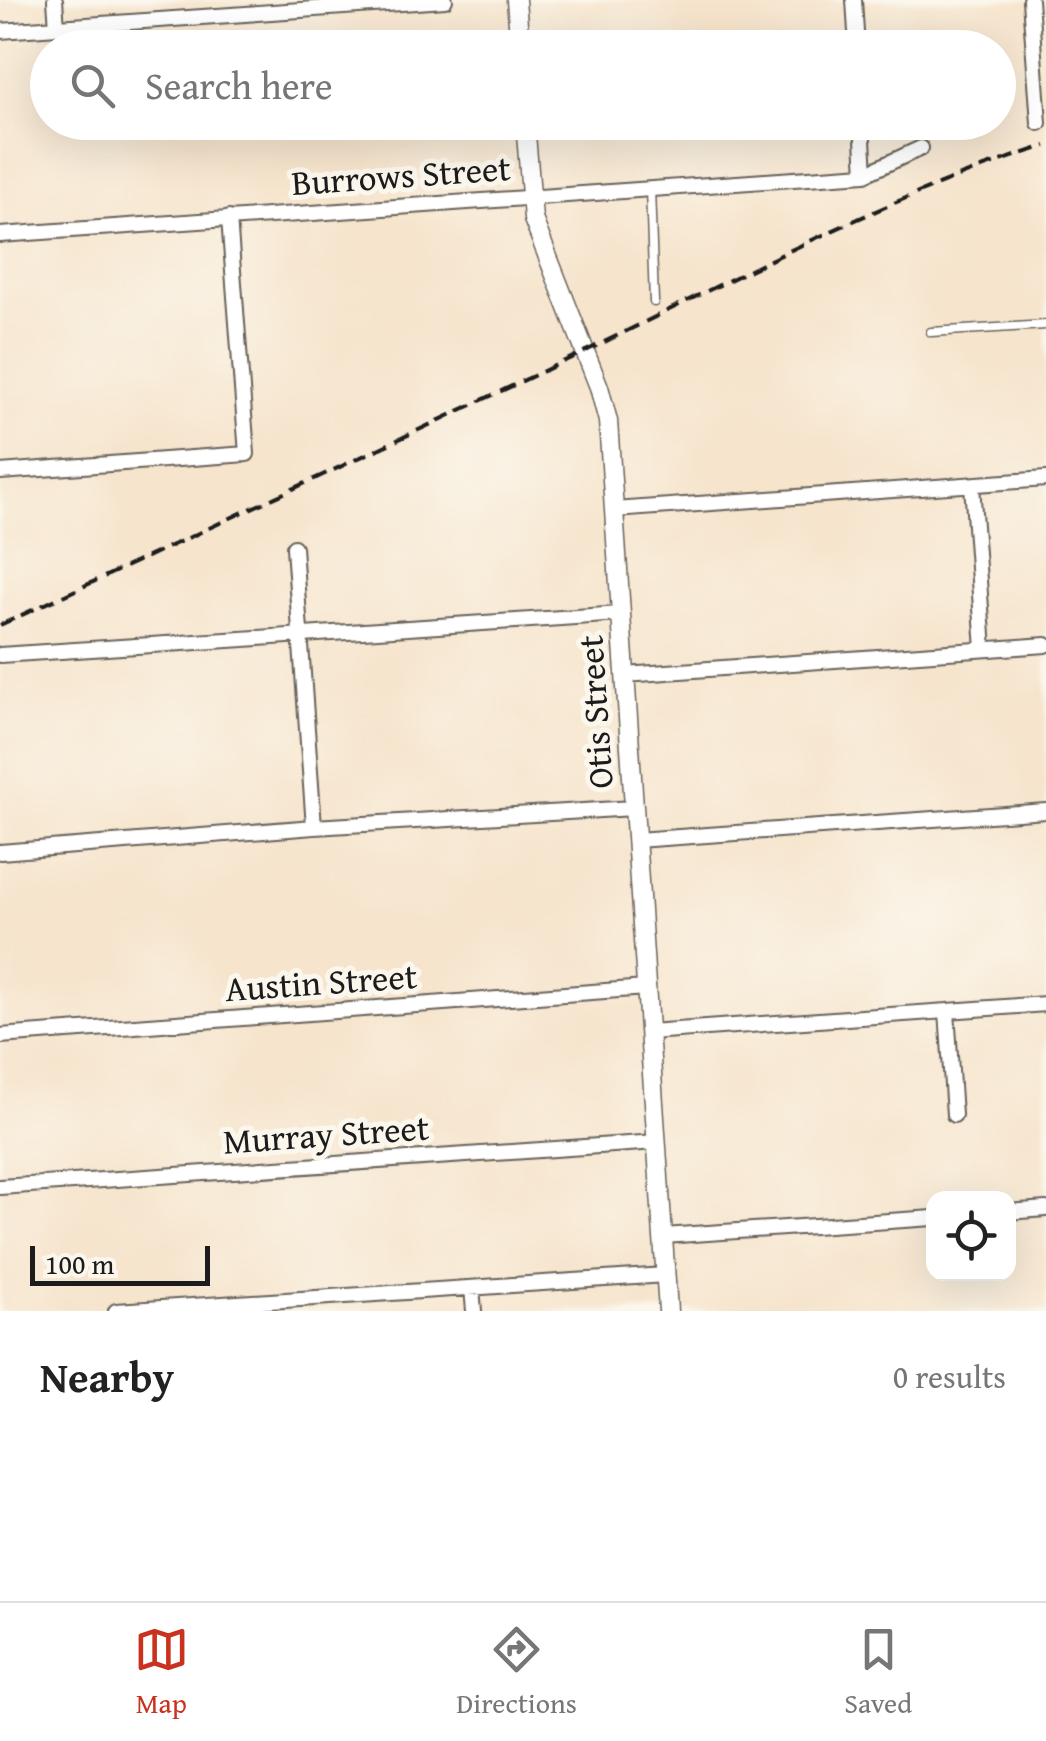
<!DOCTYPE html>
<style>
:root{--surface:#fff;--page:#f6f6f6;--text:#222;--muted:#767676;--line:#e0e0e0;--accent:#c8321e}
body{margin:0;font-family:"Gentium Book Plus",serif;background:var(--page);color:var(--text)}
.controls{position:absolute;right:30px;bottom:30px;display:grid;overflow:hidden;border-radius:20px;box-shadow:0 10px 40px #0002}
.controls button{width:90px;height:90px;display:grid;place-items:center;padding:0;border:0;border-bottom:2px solid var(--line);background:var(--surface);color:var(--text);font:50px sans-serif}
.scale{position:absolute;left:30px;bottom:25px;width:180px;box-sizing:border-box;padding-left:10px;border:5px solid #1c1c1c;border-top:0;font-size:28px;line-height:35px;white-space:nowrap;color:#1c1c1c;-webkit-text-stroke:8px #fbf7ec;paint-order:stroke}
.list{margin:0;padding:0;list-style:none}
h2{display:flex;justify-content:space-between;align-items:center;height:130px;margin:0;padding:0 40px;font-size:42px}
h2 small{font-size:32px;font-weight:400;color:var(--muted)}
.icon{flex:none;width:55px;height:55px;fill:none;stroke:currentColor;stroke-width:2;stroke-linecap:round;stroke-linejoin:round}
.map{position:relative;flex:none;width:1046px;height:1311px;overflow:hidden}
.search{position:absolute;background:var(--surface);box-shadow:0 10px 40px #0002;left:30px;right:30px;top:30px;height:110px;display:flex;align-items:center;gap:25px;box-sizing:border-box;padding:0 35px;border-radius:55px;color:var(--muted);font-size:38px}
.sheet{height:290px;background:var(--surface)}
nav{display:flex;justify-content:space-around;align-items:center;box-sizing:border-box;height:140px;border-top:2px solid var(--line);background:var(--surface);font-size:28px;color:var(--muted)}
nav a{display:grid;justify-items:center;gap:5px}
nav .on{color:var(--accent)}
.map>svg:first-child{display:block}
</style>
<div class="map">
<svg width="1046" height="1311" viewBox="0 0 1046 1311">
<rect width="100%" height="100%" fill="#fbf7ec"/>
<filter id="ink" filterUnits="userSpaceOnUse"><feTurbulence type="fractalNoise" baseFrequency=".01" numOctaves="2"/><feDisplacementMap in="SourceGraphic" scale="20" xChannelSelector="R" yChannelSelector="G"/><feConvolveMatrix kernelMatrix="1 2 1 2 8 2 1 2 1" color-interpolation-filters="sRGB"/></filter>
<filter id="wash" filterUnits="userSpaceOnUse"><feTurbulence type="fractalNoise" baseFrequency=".0048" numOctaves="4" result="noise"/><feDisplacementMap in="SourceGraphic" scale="40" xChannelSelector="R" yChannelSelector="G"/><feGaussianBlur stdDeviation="2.25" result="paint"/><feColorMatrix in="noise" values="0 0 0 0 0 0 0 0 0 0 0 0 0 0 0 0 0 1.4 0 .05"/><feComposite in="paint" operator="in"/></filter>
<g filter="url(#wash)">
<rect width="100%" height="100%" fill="#f6e4cc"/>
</g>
<g filter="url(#ink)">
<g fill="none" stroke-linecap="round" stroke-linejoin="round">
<defs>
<path id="service" d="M650,188L654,302
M931,332L1046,325"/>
<path id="minor" d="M55,0L57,27
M854,0L857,48
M1030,0L1039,123
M0,31L445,0
M862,122L865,174
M0,235L865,174L921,148
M0,472L247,454L229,218
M972,485L984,649
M614,510L1046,479
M294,547L314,827
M0,655L621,614
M625,675L1046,645
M636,840L1046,811
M0,852L314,827L634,808
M947,1011L954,1115
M649,1032L1046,1004
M0,1036L646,988
M0,1187L657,1142
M1008,1212L1046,1209
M663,1236L934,1218
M472,1288L474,1311
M116,1311L666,1275"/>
<path id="tertiary" d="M516,0L520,48
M525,122L533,219L599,387L608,421L668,1311"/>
</defs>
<use href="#service" stroke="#68625a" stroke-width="11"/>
<use href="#minor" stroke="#68625a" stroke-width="18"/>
<use href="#tertiary" stroke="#68625a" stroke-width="21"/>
<use href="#service" stroke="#fff" stroke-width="8"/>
<use href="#minor" stroke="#fff" stroke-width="14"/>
<use href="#tertiary" stroke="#fff" stroke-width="18"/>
<path stroke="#1c1c1c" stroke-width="4" stroke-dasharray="15 8" stroke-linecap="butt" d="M0,625C197,534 394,442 590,349C740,276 887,196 1046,146"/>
</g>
</g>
<g text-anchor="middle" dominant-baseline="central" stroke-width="10" stroke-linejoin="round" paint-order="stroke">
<g font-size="35" fill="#1c1c1c" stroke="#fbf7ec">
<text transform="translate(401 175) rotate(-4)">Burrows Street</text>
<text transform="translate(595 712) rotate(-94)">Otis Street</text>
<text transform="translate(321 982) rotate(-4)">Austin Street</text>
<text transform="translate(326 1134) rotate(-4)">Murray Street</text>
</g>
</g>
</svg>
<div class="controls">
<button><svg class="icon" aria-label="locate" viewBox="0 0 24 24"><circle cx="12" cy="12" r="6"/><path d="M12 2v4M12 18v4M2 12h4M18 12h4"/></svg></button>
</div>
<div class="scale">100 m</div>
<div class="search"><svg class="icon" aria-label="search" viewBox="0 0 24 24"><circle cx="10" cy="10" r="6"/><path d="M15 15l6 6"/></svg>Search here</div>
</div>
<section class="sheet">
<h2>Nearby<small>0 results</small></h2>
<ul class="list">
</ul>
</section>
<nav>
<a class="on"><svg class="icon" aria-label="map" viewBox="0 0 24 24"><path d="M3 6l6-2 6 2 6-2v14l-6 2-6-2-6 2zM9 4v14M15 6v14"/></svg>Map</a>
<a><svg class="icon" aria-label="directions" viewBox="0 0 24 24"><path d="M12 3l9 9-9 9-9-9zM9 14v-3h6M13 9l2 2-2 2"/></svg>Directions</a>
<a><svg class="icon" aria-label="saved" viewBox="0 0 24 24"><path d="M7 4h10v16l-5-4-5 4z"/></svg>Saved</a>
</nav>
